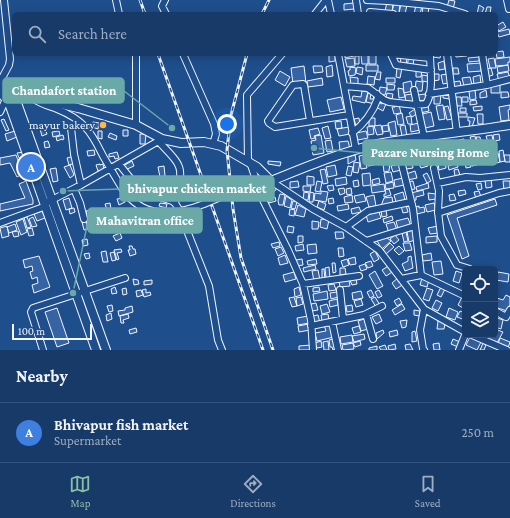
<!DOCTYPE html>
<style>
:root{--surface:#173a69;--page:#244571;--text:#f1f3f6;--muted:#9eadc0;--line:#36547d;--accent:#8abfa5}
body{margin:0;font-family:"Crimson Pro",serif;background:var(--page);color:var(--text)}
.controls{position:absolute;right:12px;bottom:12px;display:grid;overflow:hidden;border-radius:6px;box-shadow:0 2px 10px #0003}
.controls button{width:36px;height:36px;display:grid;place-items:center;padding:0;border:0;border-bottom:1px solid var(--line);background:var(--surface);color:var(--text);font:20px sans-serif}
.scale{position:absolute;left:12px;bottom:10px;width:80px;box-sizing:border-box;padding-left:4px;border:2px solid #f2f6ff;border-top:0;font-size:11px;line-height:14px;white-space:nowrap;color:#f2f6ff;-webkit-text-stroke:3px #1f4e8c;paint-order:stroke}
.you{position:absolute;left:227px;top:124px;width:14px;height:14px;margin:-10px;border:3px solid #fff;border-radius:50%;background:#1a73e8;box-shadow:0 0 0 6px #1a73e833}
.badge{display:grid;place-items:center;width:26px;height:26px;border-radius:50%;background:var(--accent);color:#fff;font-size:13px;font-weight:700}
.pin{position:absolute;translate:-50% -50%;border:2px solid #fff;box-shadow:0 1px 4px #0006}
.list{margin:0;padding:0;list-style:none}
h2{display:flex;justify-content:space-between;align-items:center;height:52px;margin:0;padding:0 16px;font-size:17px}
h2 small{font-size:13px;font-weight:400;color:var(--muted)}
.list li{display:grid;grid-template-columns:26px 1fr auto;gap:12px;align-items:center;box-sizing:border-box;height:60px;padding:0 16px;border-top:1px solid var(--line)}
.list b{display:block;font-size:15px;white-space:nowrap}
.list p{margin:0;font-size:13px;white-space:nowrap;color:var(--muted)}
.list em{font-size:13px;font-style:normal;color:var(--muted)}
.icon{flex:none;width:22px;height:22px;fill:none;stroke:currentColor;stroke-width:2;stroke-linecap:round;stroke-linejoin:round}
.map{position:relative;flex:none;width:510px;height:350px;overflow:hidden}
.search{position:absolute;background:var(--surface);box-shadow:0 2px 10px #0003;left:12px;right:12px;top:12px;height:44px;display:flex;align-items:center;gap:10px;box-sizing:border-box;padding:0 14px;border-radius:6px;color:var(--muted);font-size:15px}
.sheet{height:112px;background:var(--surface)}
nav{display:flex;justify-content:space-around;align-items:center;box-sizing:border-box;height:56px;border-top:1px solid var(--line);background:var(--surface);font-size:11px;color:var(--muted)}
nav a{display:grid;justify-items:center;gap:2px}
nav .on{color:var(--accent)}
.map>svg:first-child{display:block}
</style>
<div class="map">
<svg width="510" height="350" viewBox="0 0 510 350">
<rect width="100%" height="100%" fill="#1f4e8c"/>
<path fill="#3563a3" stroke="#f2f6ff" d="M449,0L455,1L453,9L447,7Z
M387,2L393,3L392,13L385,11Z
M354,3V9L344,10V4Z
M394,3L400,4L399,13L392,12Z
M401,4L407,5L405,14L399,13Z
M416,5L422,6L420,14H414Z
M479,5L484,8L481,14H477Z
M423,6L429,7L428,14H422Z
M487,7H491L490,14H485Z
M503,22L506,27L499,31L496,26Z
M509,29L510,34L499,37L497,32Z
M503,51L504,57L497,58L496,52Z
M329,54H335V61L329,62Z
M345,54H353L354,56L345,58Z
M368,54V64H362L361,55Z
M433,54H441L440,58L432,57Z
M455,54H467V56L456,57Z
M369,55H376V64H369Z
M355,56H359V64H355Z
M401,56L407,57L406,65H400Z
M409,56L414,57L413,67L407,66Z
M479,57V61L469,62L468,58Z
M510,57V62H508V65L496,66L495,59Z
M354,58L355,66L347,67L345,59Z
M494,58L496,68H490L488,59Z
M444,61L445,69L439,70L438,63Z
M481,63V71L468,72L467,64Z
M332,65L333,76L327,77L326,67Z
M366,65H378V71H366Z
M508,65L509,71L498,73L497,67Z
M304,66L306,83L293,84L291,68Z
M313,66H322L323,72L314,73Z
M350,67L356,68L355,75L349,76L348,71L350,70Z
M357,67L363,68L362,75L356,73Z
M397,68H402L400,78L396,77Z
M453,68H458L459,74H453Z
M491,68L493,75L487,77L485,69Z
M416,69L422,70L421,77H416Z
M280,71L290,77L285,86L275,80Z
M377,72H381L380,80L375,79Z
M508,72L510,78L499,81L497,74Z
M433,74H439V80L433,81Z
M447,74L448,83L443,84L441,75Z
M422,75L429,76L428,82L422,81Z
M480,75L481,84L474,85L473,77Z
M368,76L375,77L374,85L367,84Z
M350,77L358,78V85H351Z
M470,77L472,85L464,86L462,78Z
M322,78L323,85L308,87L307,81Z
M386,78H395V83H386Z
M411,81L413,91L404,93L403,83Z
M416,81L423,82L422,91H415Z
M460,81L461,86L454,88L453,82Z
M387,84L395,85L394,90H387Z
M500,85V93H491V86Z
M380,87L387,88L385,95L379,94Z
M398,88L403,89L405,97L399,98Z
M475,90L476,99L470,100L469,91Z
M486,90L487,97L480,98V93Z
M362,91L368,92L365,103L352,100L353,96L361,97Z
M501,92H508L509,97L501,98Z
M368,93L371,94L370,99H373L374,96L377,97L375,104L366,102Z
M387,93L393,94L392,99L386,97Z
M412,94L413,101L406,103L405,95Z
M425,94L426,100L419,101L418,95Z
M441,94L440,104H434V95Z
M443,94H450V99L443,98Z
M341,97L344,109L330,112L327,100Z
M456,97H461L462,106H457Z
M462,97H468V102H462Z
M379,100L381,101L380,103L382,104L383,102L386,104L383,111L376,107Z
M476,100L477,104L470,105V101Z
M395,105H399L401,113L394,114L392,107H395Z
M428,105L429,111L420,113L419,107Z
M443,105L445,119L439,120L436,106Z
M510,105V109L508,110L509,120L501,121L499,107Z
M448,106L452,119L447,120L444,107Z
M482,106V110L474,111L473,107Z
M460,108H466V112H460Z
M415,109L418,113L412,117L409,113Z
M431,112L434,126L425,128L422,114Z
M402,113L404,124L398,125L396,115Z
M458,113H467V117H458Z
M477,114H483V124H478Z
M411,116L412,124H408L406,117Z
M468,117L475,118L472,127H469L470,121H468Z
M359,118L360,125L356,126L354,119Z
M369,118H375V126H369Z
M4,119L9,130L6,131L1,120Z
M341,121L342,128L336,129L335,122Z
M395,121L397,135L391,136L388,123Z
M93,122L99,123L98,129L92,127Z
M419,123L420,130L411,132L410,125Z
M381,125L383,134L377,135L374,126Z
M388,125L389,131L383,132L382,126Z
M405,125L407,136H402L400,126Z
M328,126L331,138L325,139L322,128Z
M373,126L374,134L368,135L367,127Z
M349,127L350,134L339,136L337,129Z
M45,128L47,134L42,136L40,129Z
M318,128L320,134L314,136L315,138L311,139L309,130Z
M123,130H128V136H123Z
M15,131L17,137L7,141L5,134Z
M59,131L60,135L53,137L52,132Z
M98,131H102V139L98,138Z
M366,131L368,138L358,140L356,133Z
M110,133L117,136L116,140L108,137Z
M140,134H146L145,144H140Z
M499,134L500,140L494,141L493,135Z
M63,135L64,139L62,140V139L57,141L56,137Z
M321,135L324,153L313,155L311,141L316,140L315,136Z
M492,135L493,141L488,142L486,136Z
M475,136L476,144H472L470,137Z
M476,137H480L481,143L478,144Z
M464,139L466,146L461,147L459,140Z
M331,140L333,151L327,152L325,141Z
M48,141L50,147L45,148L44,142Z
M348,141L350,149L340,150L339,142Z
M94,150L95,155L88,156L87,151Z
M503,150L505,161L500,162L499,151Z
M24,152L25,157L19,158L17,153Z
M117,152L119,158L115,159L114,156L109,157V154Z
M495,153H498L500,162L497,163Z
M16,155L23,174L17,177L10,163L0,165V158Z
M355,155L356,160L348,164V157Z
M364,155L367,168L361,169L359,156Z
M504,155H510V162H505Z
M74,156L76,163L69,165L67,158Z
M373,156L374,165L368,166L366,157Z
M476,159L477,165L472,166L471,161Z
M469,160L471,167L466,168L465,161Z
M132,161L134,166L125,170L123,166Z
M268,161L281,162L280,166L268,164Z
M445,161L446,168L439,170L438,163Z
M354,162L360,163L358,173L353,172Z
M412,162L413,168L406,169L405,163Z
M427,162L428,166L421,168L419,164Z
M390,163L389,171L384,172L383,164Z
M457,163L458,167L449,170L448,166Z
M100,164V165L103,164L104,170L98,171L96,165Z
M400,164L401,170L393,172L391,166Z
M70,165L74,175L70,178L64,167Z
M335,165L337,175L328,177L326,167Z
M164,166L165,176L160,177L158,167Z
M348,166L353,167L351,176L346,175Z
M56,168L58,181L53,182L50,169Z
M325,169L328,183L323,184L320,170Z
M458,169L460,175L455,176L454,170Z
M415,171L417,178L408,180L406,174Z
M391,172L393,181L386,183L384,173Z
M370,173L371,185L363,186L362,174Z
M427,173L431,181L427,183L423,175Z
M307,176L314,177V185H307Z
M346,177L347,184L336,186L335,179Z
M379,178L380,183L373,185L372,180Z
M403,178L404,185L395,187L394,180Z
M491,179L492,187L486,188L485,180Z
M358,180L359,186L354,187L353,181Z
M26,181L33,200V204L0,211V204L25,198L19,184Z
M298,181L299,187L290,188V182Z
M317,181L322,182L320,192L315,191Z
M413,181L415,189L410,190L407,182Z
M503,181H510V190H504Z
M393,182L394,188L386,189L385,184Z
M428,183L429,188L417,191L416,187Z
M481,183L482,189L478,190L476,184Z
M384,184L385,191L372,193L371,186Z
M272,185L277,188L274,192L269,190Z
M333,185L334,190L329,191L327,186Z
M303,186H311L310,192L303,191Z
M344,188L345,193L340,195L338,189Z
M351,188L352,194L347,195L346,189Z
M389,189L391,195L384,197V194H386L385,190Z
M423,190L424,195L416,197V200L413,201L411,193Z
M465,190L466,194L459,196L458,191Z
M321,191L328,192L326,202L314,200L315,193L321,194Z
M479,191L481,197L476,199L474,192Z
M304,192L309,193L308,200H303Z
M310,192L314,193L313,202H309Z
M403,192L405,200L396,202L394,195Z
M428,193L436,194V199L429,200Z
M280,194L285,195L283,205H279L278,201Z
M364,194L366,201L356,203L354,196Z
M454,194L456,200L450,201L449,195Z
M352,195L353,202L345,203L344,197Z
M374,195L376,206L369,207L366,197Z
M286,196L292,200L290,208L284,206Z
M275,197L276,201L269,203L268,199Z
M392,197L393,204L381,206L384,198Z
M69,198L72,208L66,210L63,200Z
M124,198L125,202L119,205L117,199Z
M333,198L334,203L329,204L328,199Z
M495,199L497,205L457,218L469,256L462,259L447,215Z
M293,201L297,202L295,209L291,208Z
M319,201L326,204L324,210L317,207Z
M110,203L111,209L107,210L105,204Z
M160,203L167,204L166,208L159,206Z
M434,203L436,210L427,212L425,205Z
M348,204L349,209L338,211L337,206Z
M298,205L306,209L304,217L295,215Z
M406,205L408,212L403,213L401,206Z
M419,206V208L424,207L425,212L417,214L415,207Z
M359,207L361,212L352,214L351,209Z
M74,208L75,212L70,214L69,209Z
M96,209V213H93L94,215L87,217L86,211Z
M290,209L295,210L294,216L289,215Z
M386,210L387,216L382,217L381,211Z
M42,211L45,218L37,221L34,214Z
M379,212L381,218L368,222L366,215Z
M392,216L393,220L384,223L383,219Z
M27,217L31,227L27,228L24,218Z
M33,217L37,226L32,227L29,219Z
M408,218L411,226L398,229L396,221Z
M23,219L27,232L21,235L16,222Z
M321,219L329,220L327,229L320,227Z
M86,221L88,229L84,230L82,222Z
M92,221L95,229L90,230L88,222Z
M312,221L319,222L318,229H312Z
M394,222L397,230L389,233L386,224Z
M15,224L17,230L9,233L7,227Z
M7,226L9,236L2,238L0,228Z
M288,226L294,227L293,233L287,232Z
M438,226L439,233L430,234L428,228Z
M32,228L34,235L29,236L27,229Z
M413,230L415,240L409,242L407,232Z
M18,231L19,236L14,237L12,232Z
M335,232H343L344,238L336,239Z
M406,232L408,241L404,242L402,233Z
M120,233L122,238L116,241L113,236Z
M395,235L399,240L394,244L390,239Z
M298,236H303V242L298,243Z
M437,236V242L426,243V237Z
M386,237L391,241L382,249L377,241Z
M87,239L88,245L83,246L82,240Z
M279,242L280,246L273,248L271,244Z
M390,243L394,247L386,254L382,251Z
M403,243H410L412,250L405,251Z
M303,244L304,250L296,251L295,246Z
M316,244L317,253L308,254L307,245Z
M129,246H132L133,249H135L136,254L130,256L128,250H130Z
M399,246L404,251L399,255L394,250Z
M281,247L284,253L278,256L275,249Z
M338,248H343L344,256L339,257Z
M121,249L122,252L117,253L119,259L117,260L114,250Z
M106,251L108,262H103L101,252Z
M375,251L379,259L374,262L370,254Z
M114,252L116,260L112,261L110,253Z
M89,253L90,258L86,259L84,254Z
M431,253L432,260L423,261L422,255Z
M285,255L288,263L280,265L278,258Z
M39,256L50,287L34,293L32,285L38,283L37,277L32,279L30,272L33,271L32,266L25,268L23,260Z
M411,256L413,268L405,271L402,264L408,261V257Z
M355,257L356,264L350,265L348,259Z
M302,259L303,265L297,266L296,260Z
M316,259L317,264L308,265L307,261Z
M347,259L349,265L343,267L341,261Z
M371,261L373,266L368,268L365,263Z
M441,261L443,274L434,275L432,262Z
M332,263H335L336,272L333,273Z
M365,264L367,269L361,271L359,266Z
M315,265L316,269L304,272L303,268Z
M390,265L394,271L386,276L382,270Z
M329,267L330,278H326L325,268Z
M340,268H345L346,274L340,275Z
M322,269H324L325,280H322Z
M318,270L320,280L314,281L312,271Z
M375,271L383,286L377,289L369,275Z
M456,271L462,273L459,283L453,281Z
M294,272L296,279L285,282L283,275Z
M498,272L509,274L508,282L496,280Z
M399,277L404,284L396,289L392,283Z
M422,278L429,280L427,287L420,285Z
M133,279L138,280L139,284L134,285Z
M356,279L357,284L352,285L350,280Z
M152,280V284L144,285V281Z
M349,280L350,286L340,287L339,281Z
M334,284L336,290L329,291L328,285Z
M115,287L117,293L112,294L111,289Z
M299,287L301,295L295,297L294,289Z
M319,287L320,291L313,292V288Z
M441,287L445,289L441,297L437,295Z
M126,288L127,294L123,295L122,289Z
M427,288L433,290L429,301L423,299Z
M146,289V293L150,292L151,295L144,297L142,290Z
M141,290L143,295L137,297L136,291Z
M371,290L374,296L370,298L367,292Z
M379,290L382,296L378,298L375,292Z
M327,291L328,299L314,301L313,294Z
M361,291L363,298L353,300L352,293Z
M337,292L338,297L331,299L330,293Z
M506,295L510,297V305L507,311L495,307L497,298L503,300Z
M294,297L297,306L292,307L289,298Z
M301,297L303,304L297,306L296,298Z
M375,297L380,305L376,307L371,299Z
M462,297L465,298V304L463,308L458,305Z
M399,298L402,303L397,306L394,301Z
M337,299L338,305L330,307L329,301Z
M361,299L363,305L356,307L354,301Z
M436,300L442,303L438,311L432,308Z
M316,303L318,310L312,311L311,304Z
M327,304L330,312L322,314L320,306Z
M402,304L405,309L395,315L392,310Z
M112,305L113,311L109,312L107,306Z
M352,305L353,311L347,312L346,306Z
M132,306L133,312L119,316L118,311L125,310V308Z
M57,308L69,343L57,347L45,312Z
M449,308L458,312L455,320L446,317Z
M414,310L420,311L419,316L414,315Z
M460,311L465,313V320L457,317Z
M111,313L112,319L107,321L106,315Z
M128,314L129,318L123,320L124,323H121L120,316Z
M328,314L329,320L322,321L321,315Z
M379,314L382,321L376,324L372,317Z
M318,315L320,323L314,324L312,316Z
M308,316L309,323L298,325L297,318Z
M497,318L503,320L501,329L495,327Z
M364,319L368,329L361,331L358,321Z
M407,320L406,327L402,328L400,321Z
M438,321H442L445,324L444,329H437Z
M330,323L334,337L317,341L315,333L326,331L324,325Z
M309,324L310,330L299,332L298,326Z
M359,326L361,332L354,334L352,328Z
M136,328L137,332L130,334L129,330Z
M495,329L503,332L497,343L486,338L487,335H495Z
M383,330L384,333L377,339L376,333Z
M397,330L398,335L390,337L389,332Z
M415,331L417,341L412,342V332Z
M364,334L365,339L354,342L352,336Z
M352,335L353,342L341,344L340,337Z
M470,337L481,342L477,350L466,345Z
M500,338L510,342L508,348L498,344Z
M334,339L336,350H333L332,347H330L329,340Z
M453,339L460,342L458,347L451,344Z
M321,341L322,347L317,348L315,343Z
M328,341L329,350H324L323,342Z
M360,341L361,345L355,347L353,343Z
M353,343L354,349L343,350L342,345Z
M439,343L440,350H434L433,344Z
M483,343L486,345L484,350H480Z
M395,344L396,349L389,350L388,346Z
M410,344L413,350H406L405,345Z
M311,345V350H299V346Z
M385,345L387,350H381L379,347Z
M377,346V350H369V348Z"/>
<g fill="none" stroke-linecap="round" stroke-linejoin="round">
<defs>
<path id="minor" d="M116,0L119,14
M165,0L162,6L166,14
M328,0L331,14
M356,0L358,14
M367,0L388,1L439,6L465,14
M507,0L509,9
M370,12L393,14
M315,14L326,0
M183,54L214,124L216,134L213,144
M338,54L356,150
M391,54L396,65L431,70
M391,54L430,58
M447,54L457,133
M482,54L487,85
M0,82L9,65L10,59L4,0
M344,86L368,88L384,100L389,102L416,105L426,104C434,91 430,69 430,54
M414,90L424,137
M429,94L487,85L510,79
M34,99C41,104 49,106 57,109C67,113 78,119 85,127C93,135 98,146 103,156C109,166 115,177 122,188C142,219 173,216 204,204
M0,112L6,99
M310,121L304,85L303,84L293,85L268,121L269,123L275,127L349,115
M136,125V54
M71,128L74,154L81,185
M352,133C364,124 373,112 378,98L377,94
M158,141C185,169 183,166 175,203
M399,141L401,161L413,209L421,275
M248,161L247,95L282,54
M250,162L262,198L288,250L303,284L311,320L313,350
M119,164L139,189L144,192L172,201L175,203L178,208L209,286L218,340L222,350
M434,168L439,191L438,212L441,236L457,265L470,269
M268,181H271L313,209L346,227L379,250L424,309L465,332
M438,183L466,177L480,178L510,175
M74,189L80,203L84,219
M235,192L254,185
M211,201L228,194
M44,204L81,185L162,139
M438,213L499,193L510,191
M0,223L46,206
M346,227L368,211L410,202
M366,241L415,226
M401,279L421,275L465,296
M303,284L359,276
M340,290L343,319
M495,311L506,317L510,310
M366,314L373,339
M332,322L338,350
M311,326L364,315L382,306
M472,335L507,350
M43,350L31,312L33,308L125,278
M424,350L423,349L420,330L424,309
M459,350L465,335"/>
<path id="major" d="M0,84L11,92L17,103L106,350
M0,92L6,99L10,106L96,350
M6,99L11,92L78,108L136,125L162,139L181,143L204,142L221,146L257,167L271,181C306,167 341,152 378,144C421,136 466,132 510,125"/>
</defs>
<use href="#minor" stroke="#f2f6ff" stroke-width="8"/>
<use href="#major" stroke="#f2f6ff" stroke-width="10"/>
<use href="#minor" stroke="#1f4e8c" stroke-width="6"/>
<use href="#major" stroke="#1f4e8c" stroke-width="8"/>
<defs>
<path id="rail" d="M140,0L145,14
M262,14L269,0
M158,54L263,350
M247,54L231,115L227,150L233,209L241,258L273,350"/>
</defs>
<use href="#rail" stroke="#f2f6ff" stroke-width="3"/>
<use href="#rail" stroke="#1f4e8c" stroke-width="1.5" stroke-dasharray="4.5" stroke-linecap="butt"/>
<defs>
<path id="minor-bridge" d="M254,185L262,183
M228,194L235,192
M204,204L211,201"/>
</defs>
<use href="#minor-bridge" stroke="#f2f6ff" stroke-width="8" stroke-linecap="butt"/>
<use href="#minor-bridge" stroke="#1f4e8c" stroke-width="6"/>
</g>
<circle fill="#ffb74d" stroke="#1f4e8c" stroke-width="1.5" cx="103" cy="125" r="4"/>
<g text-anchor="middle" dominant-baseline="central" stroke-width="3" stroke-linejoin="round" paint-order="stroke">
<g font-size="12" fill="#f2f6ff" stroke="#1f4e8c" text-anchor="end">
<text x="95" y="125">mayur bakery</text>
</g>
</g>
<path fill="none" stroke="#6aa9a8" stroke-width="1.5" d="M172 128L124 91M314 148L363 153M63 191L120 189M73 293L88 221"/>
<g fill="#6aa9a8" stroke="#1f4e8c" stroke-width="1.5">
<circle cx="172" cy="128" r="4"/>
<circle cx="314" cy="148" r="4"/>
<circle cx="63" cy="191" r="4"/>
<circle cx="73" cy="293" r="4"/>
</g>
<g fill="#6aa9a8" stroke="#6aa9a8" stroke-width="1.5">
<rect x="3" y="78" width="121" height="25" rx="4"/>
<rect x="363" y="140" width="134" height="25" rx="4"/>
<rect x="120" y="176" width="154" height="25" rx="4"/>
<rect x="88" y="208" width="114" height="25" rx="4"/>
</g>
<g font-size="13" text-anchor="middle" font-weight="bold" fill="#fff">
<text x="64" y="95">Chandafort station</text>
<text x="430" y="157">Pazare Nursing Home</text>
<text x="197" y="193">bhivapur chicken market</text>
<text x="145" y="225">Mahavitran office</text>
</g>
</svg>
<div class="controls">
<button><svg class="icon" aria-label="locate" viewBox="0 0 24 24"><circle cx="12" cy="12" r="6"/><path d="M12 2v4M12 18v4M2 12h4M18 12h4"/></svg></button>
<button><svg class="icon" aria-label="layers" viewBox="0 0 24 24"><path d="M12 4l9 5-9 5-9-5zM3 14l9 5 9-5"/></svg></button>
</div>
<div class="scale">100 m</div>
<div class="you"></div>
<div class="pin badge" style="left:31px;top:167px;background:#3f7fe0">A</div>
<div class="search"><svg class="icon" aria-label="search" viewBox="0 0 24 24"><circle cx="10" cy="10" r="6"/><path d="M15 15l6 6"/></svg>Search here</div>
</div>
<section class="sheet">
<h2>Nearby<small></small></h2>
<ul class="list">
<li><span class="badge" style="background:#3f7fe0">A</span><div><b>Bhivapur fish market</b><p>Supermarket</p></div><em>250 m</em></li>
</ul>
</section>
<nav>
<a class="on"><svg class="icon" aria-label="map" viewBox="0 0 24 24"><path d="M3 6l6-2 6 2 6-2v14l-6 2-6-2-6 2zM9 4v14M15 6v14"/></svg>Map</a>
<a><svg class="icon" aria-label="directions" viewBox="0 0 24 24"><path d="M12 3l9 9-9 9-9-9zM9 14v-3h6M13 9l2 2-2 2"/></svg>Directions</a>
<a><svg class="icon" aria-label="saved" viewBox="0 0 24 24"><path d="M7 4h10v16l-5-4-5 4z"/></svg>Saved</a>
</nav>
